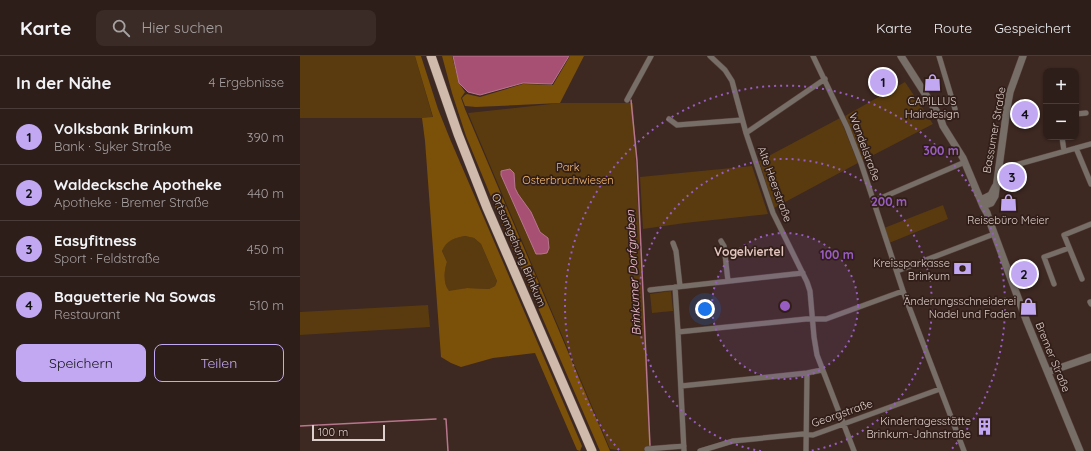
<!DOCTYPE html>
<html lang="de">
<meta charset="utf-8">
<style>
:root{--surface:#2e1e1a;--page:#3a2b27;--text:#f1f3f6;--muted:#a7a2a2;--line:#493c39;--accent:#c2a8f3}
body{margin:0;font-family:Quicksand,sans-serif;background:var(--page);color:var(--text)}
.controls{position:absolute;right:12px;top:12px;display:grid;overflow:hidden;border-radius:8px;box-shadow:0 1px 3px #0004}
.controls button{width:36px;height:36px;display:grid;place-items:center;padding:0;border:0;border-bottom:1px solid var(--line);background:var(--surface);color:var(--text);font:20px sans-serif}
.scale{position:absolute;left:12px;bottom:10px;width:73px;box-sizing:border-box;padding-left:4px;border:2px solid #ddcfcb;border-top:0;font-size:11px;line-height:14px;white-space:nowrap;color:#ddcfcb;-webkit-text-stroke:3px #321e19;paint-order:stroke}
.you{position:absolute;left:405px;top:253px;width:14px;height:14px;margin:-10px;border:3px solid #fff;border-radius:50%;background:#1a73e8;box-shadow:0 0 0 6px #1a73e833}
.badge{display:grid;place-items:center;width:26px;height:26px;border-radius:50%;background:var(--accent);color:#111;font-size:13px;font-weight:700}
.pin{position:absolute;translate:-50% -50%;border:2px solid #fff;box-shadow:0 1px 4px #0006}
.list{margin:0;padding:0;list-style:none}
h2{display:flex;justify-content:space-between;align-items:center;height:52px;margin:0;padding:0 16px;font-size:17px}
h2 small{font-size:13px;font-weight:400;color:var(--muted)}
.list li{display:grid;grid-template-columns:26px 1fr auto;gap:12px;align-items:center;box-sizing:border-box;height:56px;padding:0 16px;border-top:1px solid var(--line)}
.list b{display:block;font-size:15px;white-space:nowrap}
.list p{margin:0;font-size:13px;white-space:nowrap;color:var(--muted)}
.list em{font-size:13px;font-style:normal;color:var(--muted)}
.actions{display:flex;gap:8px;padding:12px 16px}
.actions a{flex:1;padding:9px 0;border:1px solid var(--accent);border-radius:8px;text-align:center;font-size:14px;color:var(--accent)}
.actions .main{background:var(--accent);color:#111}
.icon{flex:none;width:22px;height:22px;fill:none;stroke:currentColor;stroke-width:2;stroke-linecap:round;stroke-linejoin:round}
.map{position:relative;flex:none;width:791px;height:395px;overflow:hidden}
header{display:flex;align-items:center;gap:24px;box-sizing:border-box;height:56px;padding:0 20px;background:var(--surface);border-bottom:1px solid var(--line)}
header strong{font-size:19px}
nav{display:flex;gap:22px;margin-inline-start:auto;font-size:14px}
.search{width:280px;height:36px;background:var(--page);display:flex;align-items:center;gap:10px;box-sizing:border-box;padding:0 14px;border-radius:8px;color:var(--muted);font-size:15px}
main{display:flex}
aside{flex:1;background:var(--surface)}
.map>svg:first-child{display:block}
</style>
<header>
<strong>Karte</strong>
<div class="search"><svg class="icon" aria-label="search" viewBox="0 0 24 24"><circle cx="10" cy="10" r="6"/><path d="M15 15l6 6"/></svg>Hier suchen</div>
<nav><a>Karte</a><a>Route</a><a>Gespeichert</a></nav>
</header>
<main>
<aside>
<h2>In der Nähe<small>4 Ergebnisse</small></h2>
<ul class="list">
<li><span class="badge">1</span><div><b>Volksbank Brinkum</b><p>Bank · Syker Straße</p></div><em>390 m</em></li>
<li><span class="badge">2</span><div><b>Waldecksche Apotheke</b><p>Apotheke · Bremer Straße</p></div><em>440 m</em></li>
<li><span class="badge">3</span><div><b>Easyfitness</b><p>Sport · Feldstraße</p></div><em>450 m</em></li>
<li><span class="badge">4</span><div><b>Baguetterie Na Sowas</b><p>Restaurant</p></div><em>510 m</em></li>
</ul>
<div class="actions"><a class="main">Speichern</a><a>Teilen</a></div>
</aside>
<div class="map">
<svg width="791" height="395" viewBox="0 0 791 395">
<rect width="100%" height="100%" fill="#3d2822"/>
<path fill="#593b0f" d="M0,0H115L133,62H0Z
M605,26L633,68L562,105L545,60Z
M260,47H333L350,395H323L310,393L168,57Z
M540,62L558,107L474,152L459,105Z
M452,110L468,158L385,167L343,173L340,121Z
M643,149L648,163L589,187L584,172Z
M165,180L174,182L181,188L197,225L195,230L189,233L167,232L149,236C143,227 144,215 147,206L142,195C146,184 154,182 165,180Z
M371,235L373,255L352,257L350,238Z
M128,249L130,271L0,279V256Z"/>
<path fill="#7b5009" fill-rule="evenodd" d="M115,0H121L138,53L150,83L282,390L280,395L277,394L235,297L193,302L161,311L151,307L141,301L125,85L122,62L133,61ZM165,180L174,182L181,188L197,225L195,230L189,233L167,232L149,235C143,228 144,215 147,206L142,195C147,184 154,182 165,180Z
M142,0H152L159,27L165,36L161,42L165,53L310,395H300L210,187L166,80L152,37Z
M270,0H284L260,47L176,51L165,50L162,42L165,39L167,38L180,41L223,28L253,29Z"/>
<path fill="#a75073" stroke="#b7768d" d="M153,0H269L252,28L223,27L180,39L168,36L159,27Z
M210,113L214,117L215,132L218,138L231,156L240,176L248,182L249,192L247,197L241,198H236L201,119V115Z"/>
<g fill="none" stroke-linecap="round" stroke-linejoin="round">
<path stroke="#b7768d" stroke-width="1.5" d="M331,44L337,105L350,390
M144,363H146L148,395
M0,370L136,363"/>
<defs>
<path id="minor" d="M410,0L425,14L432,25L446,77L473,157L507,226L510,235L514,281L517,299L554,395
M513,0L547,71L561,107L603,235L664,395
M639,0L655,53
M327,44L351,0
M776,58L786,57
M369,63L377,69L442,64
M446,77L525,23
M762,81L764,95
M776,92L791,128
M698,112H705L791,88
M574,145L665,106
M421,185L424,190L428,225
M373,187L376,195L380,230
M597,215L694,178
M782,223L764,179L791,168
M754,228L744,201L769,192
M375,231L378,276L384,395
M350,234L503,217
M790,246L791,248
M378,276L506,263H526L603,235
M381,330L507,317L522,314
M347,393L384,390
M400,395L433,385L503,378L513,379L640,333
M506,395L507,317"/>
<path id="tertiary" d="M601,0L640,61L643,70L663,102L683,150L687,157L691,169L727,266L780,395
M681,144L691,139L695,131
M683,150L691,147L695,140L707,52L710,36L723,0
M748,316L791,301"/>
<path id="trunk" d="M131,0L158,78L187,152L292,395"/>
</defs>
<use href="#minor" stroke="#5a4640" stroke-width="6"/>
<use href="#tertiary" stroke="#5a4640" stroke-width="8"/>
<use href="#trunk" stroke="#5a4640" stroke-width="10"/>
<use href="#minor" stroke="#786e68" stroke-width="5"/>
<use href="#tertiary" stroke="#786e68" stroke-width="7"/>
<use href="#trunk" stroke="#d0baac" stroke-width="9"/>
</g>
<circle cx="485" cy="250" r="73" fill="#985dc3" fill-opacity=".12"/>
<g fill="none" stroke="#985dc3" stroke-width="2" stroke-dasharray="2 4">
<circle cx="485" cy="250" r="73"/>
<path d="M461 395A147 147 0 1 1 509 395"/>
<path d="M319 394A220 220 0 1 1 651 394"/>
</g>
<defs>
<symbol id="shop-bare" viewBox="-9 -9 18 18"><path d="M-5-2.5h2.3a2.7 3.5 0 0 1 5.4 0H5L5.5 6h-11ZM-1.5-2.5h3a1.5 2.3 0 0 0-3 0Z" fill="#c2a8f3" stroke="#321e19" stroke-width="2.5" paint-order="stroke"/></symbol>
<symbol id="bank-bare" viewBox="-9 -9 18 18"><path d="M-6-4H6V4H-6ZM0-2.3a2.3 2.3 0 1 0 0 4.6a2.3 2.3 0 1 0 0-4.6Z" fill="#c2a8f3" stroke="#321e19" stroke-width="2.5" paint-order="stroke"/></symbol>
<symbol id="building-bare" viewBox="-9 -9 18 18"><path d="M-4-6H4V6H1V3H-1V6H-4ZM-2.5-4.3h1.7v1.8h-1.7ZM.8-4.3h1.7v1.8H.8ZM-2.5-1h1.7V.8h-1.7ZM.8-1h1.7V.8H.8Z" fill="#c2a8f3" stroke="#321e19" stroke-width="2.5" paint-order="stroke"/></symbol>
</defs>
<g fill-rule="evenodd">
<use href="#shop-bare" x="620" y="14" width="25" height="25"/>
<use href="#shop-bare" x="696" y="134" width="25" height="25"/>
<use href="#bank-bare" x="650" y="200" width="25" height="25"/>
<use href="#shop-bare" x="716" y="238" width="25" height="25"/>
<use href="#building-bare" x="672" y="358" width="25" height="25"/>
</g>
<g text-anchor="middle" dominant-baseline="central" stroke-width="3.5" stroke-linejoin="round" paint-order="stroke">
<g font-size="11" fill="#ddcfcb" stroke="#321e19" text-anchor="end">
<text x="632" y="45" text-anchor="middle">CAPILLUS<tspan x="632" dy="13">Hairdesign</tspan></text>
<text x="708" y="164" text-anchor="middle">Reisebüro Meier</text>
<text x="650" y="207">Kreissparkasse<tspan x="650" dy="13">Brinkum</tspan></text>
<text x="716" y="245">Änderungsschneiderei<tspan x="716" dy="13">Nadel und Faden</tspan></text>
<text x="671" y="365">Kindertagesstätte<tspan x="671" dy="13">Brinkum-Jahnstraße</tspan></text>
</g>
<g font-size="11" fill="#ddcfcb" stroke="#321e19">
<text transform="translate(694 74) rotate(-80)">Bassumer Straße</text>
<text transform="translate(565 91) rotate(70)">Wandelstraße</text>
<text transform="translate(475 128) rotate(70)">Alte Heerstraße</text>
<text transform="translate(219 194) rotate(67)">Ortsumgehung Brinkum</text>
<text transform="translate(753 301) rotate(68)">Bremer Straße</text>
<text transform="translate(542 357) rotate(-19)">Georgstraße</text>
</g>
<g font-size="11" fill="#fcbf6e" stroke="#321e19">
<text x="268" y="111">Park<tspan x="268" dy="13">Osterbruchwiesen</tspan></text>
</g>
<g font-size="12" font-weight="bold" fill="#e2c6bf" stroke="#321e19">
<text x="449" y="195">Vogelviertel</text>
</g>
<g font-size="12" font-style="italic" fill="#f6c4d5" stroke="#321e19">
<text transform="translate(333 217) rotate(-93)">Brinkumer Dorfgraben</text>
</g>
</g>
<circle cx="485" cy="250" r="6" fill="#985dc3" stroke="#321e19" stroke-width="2"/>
<g font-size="12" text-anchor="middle" font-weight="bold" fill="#985dc3" stroke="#321e19" stroke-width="3.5" stroke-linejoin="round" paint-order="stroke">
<text x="641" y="99">300 m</text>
<text x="589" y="150">200 m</text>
<text x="537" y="203">100 m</text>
</g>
</svg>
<div class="controls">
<button>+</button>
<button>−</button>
</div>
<div class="scale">100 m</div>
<div class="you"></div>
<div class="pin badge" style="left:583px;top:26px">1</div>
<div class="pin badge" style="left:724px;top:218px">2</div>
<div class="pin badge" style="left:712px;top:121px">3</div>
<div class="pin badge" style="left:725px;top:58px">4</div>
</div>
</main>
